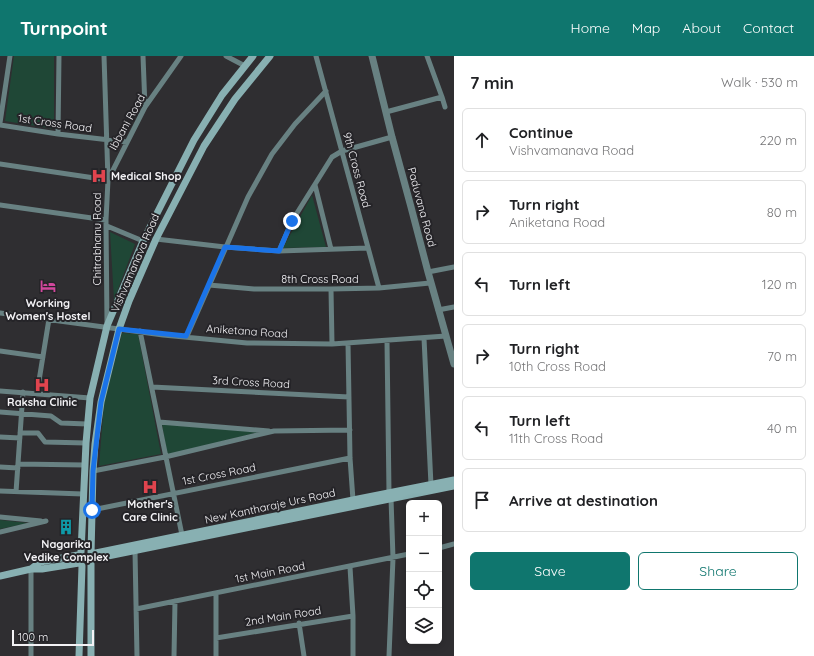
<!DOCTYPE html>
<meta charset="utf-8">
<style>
:root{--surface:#fff;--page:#f2f2f2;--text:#202124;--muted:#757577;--line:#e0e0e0;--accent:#0f766e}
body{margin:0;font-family:Quicksand,sans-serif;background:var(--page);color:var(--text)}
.controls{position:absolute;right:12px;bottom:12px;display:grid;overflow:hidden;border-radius:6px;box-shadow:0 2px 10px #0003}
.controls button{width:36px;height:36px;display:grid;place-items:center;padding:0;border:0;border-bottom:1px solid var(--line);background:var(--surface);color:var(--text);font:20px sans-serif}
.scale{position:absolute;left:12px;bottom:10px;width:82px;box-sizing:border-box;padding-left:4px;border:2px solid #f4f3f6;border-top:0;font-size:11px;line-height:14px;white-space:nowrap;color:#f4f3f6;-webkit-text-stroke:3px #252428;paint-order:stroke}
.stop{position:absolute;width:12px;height:12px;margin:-9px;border:3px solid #1a73e8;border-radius:50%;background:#fff}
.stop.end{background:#1a73e8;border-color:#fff;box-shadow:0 1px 4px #0008}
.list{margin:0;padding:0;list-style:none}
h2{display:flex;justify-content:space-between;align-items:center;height:52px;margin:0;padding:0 16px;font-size:17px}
h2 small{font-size:13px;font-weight:400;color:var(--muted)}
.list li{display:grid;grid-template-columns:26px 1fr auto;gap:12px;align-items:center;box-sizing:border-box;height:64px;margin:0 8px 8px;padding:0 8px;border:1px solid var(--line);border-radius:6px}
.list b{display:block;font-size:15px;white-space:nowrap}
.list p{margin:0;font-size:13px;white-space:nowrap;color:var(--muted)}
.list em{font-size:13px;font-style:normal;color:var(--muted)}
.actions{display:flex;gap:8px;padding:12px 16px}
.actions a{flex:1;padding:9px 0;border:1px solid var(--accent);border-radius:6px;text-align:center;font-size:14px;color:var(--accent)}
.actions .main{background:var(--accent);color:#fff}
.icon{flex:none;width:22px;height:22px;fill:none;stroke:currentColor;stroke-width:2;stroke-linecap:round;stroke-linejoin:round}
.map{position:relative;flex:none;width:454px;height:600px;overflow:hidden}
header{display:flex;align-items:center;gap:24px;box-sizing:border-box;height:56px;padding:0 20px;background:var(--accent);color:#fff}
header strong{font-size:19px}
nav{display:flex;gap:22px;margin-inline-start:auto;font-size:14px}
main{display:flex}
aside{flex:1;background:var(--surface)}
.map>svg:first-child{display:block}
</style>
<header>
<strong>Turnpoint</strong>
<nav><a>Home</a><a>Map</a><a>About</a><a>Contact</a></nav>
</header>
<main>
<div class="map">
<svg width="454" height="600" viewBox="0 0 454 600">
<rect width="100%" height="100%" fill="#2f2e31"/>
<path fill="#1f4736" d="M14,0H54V73L5,65Z
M312,139L326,191L283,192Z
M110,176L135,188L114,244Z
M122,277L138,278L161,398L99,410L104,347Z
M162,368L259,376L167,399Z
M0,464L29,467L0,473Z"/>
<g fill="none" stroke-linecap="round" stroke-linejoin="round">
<path stroke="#688182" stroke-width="5" d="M104,0L108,124L106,164L107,267
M143,0L145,51
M226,0L245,10
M316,0L379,232
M442,41L445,51
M386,56L442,41L427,0
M0,67L10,0
M0,69L58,78L127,86
M58,78L59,0
M0,108L108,124L145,51L181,0
M315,129L331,193
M0,149L106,164
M107,170L143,185
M156,183L225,191L279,195L367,192
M279,195L292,165L332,101L342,95L392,81
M428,216L454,211
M209,229L254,233H331L379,232L430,227
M331,233L332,288
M438,254L454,251
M0,257L163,279L247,287L332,288L446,280
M140,275L182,479
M187,280L248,141L272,98L295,68L326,35
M424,282L431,429
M387,285L389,437L391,442L393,502L389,600
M348,287L350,402L353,444
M0,295L43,301
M152,331L349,341
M0,335L90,342
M37,337L49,263
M0,356L51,360L61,367L87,368
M159,366L269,375
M20,377H38L45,386L86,387
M0,381L20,382
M18,408L85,409
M0,411L18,412
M93,415L165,401L274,375L350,374
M0,435L83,438
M16,436L23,336
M92,454L350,402
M0,461L41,465
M0,476L46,465
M439,492L454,488
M135,495L137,600
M350,511L353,560V600
M31,513V600
M216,537V600
M136,553L409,498
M299,567L304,600
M216,582L353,560
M174,600L175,545"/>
<path stroke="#688182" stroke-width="7" d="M372,0L392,81L411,151L428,216L454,308"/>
<path stroke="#88b0b2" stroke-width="7" d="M270,0L235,43L204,90L156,183L129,245L119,273L101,346L95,388L93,415L91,498L353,444L454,424
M81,496L86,387L90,342L107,270L143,185L194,84L222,39L253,0
M93,503L454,430
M91,508V600
M31,513L40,506L78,499
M0,520L31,513H42L79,507
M79,600L82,510"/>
</g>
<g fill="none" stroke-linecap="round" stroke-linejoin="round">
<path stroke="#1a73e8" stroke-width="5" d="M92,454L93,415L101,346L119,273L186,280L225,191L279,195L292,165"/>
</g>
<defs>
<symbol id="hospital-bare" viewBox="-9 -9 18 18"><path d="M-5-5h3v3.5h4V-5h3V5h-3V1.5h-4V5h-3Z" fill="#e0444e" stroke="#252428" stroke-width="2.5" paint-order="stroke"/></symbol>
<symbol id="hotel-bare" viewBox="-9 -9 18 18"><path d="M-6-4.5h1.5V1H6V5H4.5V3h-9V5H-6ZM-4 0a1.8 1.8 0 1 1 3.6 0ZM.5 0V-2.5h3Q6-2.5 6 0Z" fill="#d1479c" stroke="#252428" stroke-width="2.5" paint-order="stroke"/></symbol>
<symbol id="building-bare" viewBox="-9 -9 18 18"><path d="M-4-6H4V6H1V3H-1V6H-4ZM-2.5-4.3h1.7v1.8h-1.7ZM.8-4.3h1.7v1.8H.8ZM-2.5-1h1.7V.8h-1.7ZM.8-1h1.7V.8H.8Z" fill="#0f9aa8" stroke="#252428" stroke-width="2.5" paint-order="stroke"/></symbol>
</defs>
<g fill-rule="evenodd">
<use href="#hospital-bare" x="88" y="109" width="22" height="22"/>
<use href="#hotel-bare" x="37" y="219" width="22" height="22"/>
<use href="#hospital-bare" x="31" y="318" width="22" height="22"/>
<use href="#hospital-bare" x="139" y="420" width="22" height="22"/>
<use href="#building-bare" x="55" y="460" width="22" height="22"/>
</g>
<g text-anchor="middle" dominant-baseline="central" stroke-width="4" stroke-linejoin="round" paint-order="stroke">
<g font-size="11" fill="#f4f3f6" stroke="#252428">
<text transform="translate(127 66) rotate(-61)">Ibbani Road</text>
<text transform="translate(55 67) rotate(8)">1st Cross Road</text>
<text transform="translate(357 114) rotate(75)">9th Cross Road</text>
<text transform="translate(422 151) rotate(75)">Paduvana Road</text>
<text transform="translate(97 183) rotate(-90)">Chitrabhanu Road</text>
<text transform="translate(135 207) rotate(-67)">Vishvamanava Road</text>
<text x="320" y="223">8th Cross Road</text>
<text transform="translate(247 275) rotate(4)">Aniketana Road</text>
<text transform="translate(251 326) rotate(3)">3rd Cross Road</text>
<text transform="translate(219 418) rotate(-11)">1st Cross Road</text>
<text transform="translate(270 450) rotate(-12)">New Kantharaje Urs Road</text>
<text transform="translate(270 516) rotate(-11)">1st Main Road</text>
<text transform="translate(283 560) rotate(-9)">2nd Main Road</text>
</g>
<g font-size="11" font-weight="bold" fill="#f4f3f6" stroke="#252428">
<text x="111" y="120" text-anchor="start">Medical Shop</text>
<text x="48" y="247">Working<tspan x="48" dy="13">Women's Hostel</tspan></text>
<text x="42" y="346">Raksha Clinic</text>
<text x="150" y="448">Mother's<tspan x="150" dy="13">Care Clinic</tspan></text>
<text x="66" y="488">Nagarika<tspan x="66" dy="13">Vedike Complex</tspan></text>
</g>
</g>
</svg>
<div class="controls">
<button>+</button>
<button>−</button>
<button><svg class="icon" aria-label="locate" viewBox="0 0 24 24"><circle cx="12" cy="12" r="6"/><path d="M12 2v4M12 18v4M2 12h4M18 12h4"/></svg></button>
<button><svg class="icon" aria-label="layers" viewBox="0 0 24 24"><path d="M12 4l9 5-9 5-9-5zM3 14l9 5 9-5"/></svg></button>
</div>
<div class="scale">100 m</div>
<div class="stop" style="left:92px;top:454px"></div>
<div class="stop end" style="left:292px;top:165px"></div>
</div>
<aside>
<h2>7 min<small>Walk · 530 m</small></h2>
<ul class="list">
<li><svg class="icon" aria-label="ahead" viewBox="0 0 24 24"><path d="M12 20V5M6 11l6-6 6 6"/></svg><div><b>Continue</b><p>Vishvamanava Road</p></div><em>220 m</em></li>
<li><svg class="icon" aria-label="right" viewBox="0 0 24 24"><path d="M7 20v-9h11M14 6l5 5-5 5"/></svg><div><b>Turn right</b><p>Aniketana Road</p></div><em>80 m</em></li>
<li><svg class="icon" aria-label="left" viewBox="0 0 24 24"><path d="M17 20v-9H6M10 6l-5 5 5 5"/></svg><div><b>Turn left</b></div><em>120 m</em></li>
<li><svg class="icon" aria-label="right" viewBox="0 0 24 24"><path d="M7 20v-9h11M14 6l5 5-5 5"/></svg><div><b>Turn right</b><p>10th Cross Road</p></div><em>70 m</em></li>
<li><svg class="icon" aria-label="left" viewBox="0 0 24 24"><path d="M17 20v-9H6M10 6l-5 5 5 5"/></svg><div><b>Turn left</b><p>11th Cross Road</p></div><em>40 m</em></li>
<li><svg class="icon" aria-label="arrive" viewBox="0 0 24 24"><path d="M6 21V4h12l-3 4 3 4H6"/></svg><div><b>Arrive at destination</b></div></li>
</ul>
<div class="actions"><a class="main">Save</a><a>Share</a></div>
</aside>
</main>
